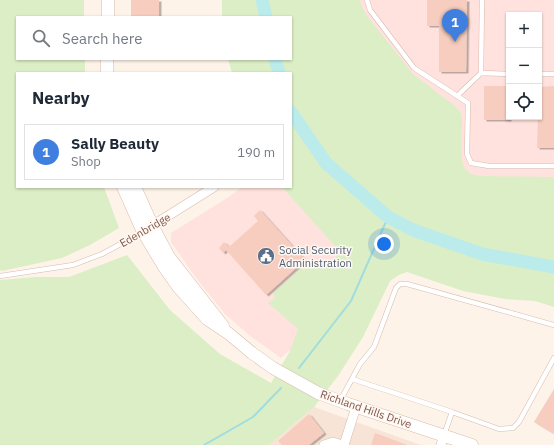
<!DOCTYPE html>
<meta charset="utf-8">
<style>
:root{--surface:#fff;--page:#f6f6f7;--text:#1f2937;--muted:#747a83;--line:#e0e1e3;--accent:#f25344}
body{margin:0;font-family:"IBM Plex Sans",sans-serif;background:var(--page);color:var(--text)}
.controls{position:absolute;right:12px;top:12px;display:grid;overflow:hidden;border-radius:0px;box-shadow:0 1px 3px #0004}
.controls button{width:36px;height:36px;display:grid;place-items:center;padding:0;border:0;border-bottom:1px solid var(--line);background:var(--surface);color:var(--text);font:20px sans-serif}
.you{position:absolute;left:384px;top:244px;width:14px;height:14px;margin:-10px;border:3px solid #fff;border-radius:50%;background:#1a73e8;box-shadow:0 0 0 6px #1a73e833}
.badge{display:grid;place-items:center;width:26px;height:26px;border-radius:50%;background:var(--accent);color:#fff;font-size:13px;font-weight:700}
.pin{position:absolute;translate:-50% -33px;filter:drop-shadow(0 1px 2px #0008)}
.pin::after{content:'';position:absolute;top:21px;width:14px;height:12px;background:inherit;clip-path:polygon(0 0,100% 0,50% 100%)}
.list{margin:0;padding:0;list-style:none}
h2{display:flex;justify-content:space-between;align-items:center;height:52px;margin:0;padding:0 16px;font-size:17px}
h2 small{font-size:13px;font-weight:400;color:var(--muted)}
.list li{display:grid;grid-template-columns:26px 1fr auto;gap:12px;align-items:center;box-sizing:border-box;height:56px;margin:0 8px 8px;padding:0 8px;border:1px solid var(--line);border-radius:0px}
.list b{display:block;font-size:15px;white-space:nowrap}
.list p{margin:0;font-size:13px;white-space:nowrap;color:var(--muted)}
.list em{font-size:13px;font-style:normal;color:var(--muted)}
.icon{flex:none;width:22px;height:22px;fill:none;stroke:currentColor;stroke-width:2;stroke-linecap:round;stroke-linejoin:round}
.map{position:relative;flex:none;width:554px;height:445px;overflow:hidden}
.search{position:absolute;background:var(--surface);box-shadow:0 1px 3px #0004;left:16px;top:16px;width:276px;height:44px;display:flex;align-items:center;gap:10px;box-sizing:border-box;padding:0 14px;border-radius:0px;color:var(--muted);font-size:15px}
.panel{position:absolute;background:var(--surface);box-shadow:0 1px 3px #0004;left:16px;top:72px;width:276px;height:116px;border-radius:0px}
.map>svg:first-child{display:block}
</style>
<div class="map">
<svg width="554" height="445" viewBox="0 0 554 445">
<defs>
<filter id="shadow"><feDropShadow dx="2.5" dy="1.5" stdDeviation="0" flood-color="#0004"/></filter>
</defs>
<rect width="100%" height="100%" fill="#fef3e9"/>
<path fill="#f7e4d7" d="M314,407L421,445H269Z"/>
<path fill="#ffe2dd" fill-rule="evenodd" d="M352,0H554V185L481,182L465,174ZM509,15H539V117H509Z
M242,187H291L344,242L296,345L281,358L250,336L225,314L196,278L171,242V233L227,198Z"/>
<path fill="#dceec5" d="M0,0H84V17H17V59H85V73H17V187H104L119,228L90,245L62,258L2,271L0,270Z
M222,0H360L362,7L368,17L413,74L456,107L461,113L462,120C462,130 460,159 464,167C468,174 476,176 483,176L554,177V307L535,301L505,299L463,291L407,272L399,275L390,281L363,337L338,376L314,407L269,445H0V280L35,277H69L127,255L170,310L220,354L271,383L290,351L298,329L268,303L275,298L273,293L311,259L330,268L336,257L335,246L282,187H291V73H232L228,59H291V17H222Z"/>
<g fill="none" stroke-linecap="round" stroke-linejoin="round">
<path stroke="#a0ddde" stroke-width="2" d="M299,368L351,301L388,217
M204,445L253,417L281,388"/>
<path stroke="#bbebeb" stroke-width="13" d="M262,0L266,17
M275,59L279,73
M291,112L326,163L388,217L413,230L482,254L554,267"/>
</g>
<path fill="#f6cdbe" filter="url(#shadow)" d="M131,0H159V17H131Z
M427,0H467L466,72H439V26H427Z
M484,86H509V120H484Z
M554,86V148H537L539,87Z
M260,210L305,260L266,295L226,250L223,253L219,248L224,242L229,247L258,221L254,216Z
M554,389V434L534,422Z
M309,414L324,433L309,445H282L278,441Z
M375,433L404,444V445H371Z"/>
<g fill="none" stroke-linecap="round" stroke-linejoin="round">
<defs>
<path id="lane" d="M367,0L370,10L414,68L468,103L467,154L471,163L489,166H554
M481,73L482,0
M539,74H554
M457,96L481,73L509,74
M0,276L73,265L102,254L143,232
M352,379L452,412
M340,401L360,364L374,347L396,288L400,284H407L554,325
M444,435L452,412L499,429L513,428L519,422L554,358"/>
<path id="street" d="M147,229L214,187
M324,445L333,442L342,445
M344,445L356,407
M441,445L444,435"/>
<path id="secondary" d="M108,17V0
M107,73V59
M123,187L143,232L164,267L179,288L207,319L228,333L252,353L273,368L318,393L348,404L472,445
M135,187L153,227L169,257L223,326"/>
</defs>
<use href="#lane" stroke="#d5bbb0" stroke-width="5.5"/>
<use href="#street" stroke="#d5bbb0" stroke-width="10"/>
<use href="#secondary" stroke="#dabcaf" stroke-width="13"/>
<use href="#lane" stroke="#fff" stroke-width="4.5"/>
<use href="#street" stroke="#fff" stroke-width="9"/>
<use href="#secondary" stroke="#fff" stroke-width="12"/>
</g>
<defs>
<symbol id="civic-disc" viewBox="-11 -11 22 22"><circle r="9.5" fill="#5c6f8a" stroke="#fff8f2"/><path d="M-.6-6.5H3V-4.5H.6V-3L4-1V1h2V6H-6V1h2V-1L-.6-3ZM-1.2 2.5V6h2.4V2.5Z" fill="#fff"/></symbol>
</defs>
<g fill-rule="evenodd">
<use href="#civic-disc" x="256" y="246" width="20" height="20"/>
</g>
<g text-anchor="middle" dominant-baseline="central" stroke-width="3" stroke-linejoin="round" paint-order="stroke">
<g font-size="11" fill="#7d5449" stroke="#fff8f2">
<text transform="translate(145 230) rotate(-30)">Edenbridge</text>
<text transform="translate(366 409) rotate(19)">Richland Hills Drive</text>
</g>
<g font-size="11" fill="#4e5e75" stroke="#fff8f2" text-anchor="start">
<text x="279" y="250">Social Security<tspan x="279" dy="13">Administration</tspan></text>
</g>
</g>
</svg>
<div class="controls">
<button>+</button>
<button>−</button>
<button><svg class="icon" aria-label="locate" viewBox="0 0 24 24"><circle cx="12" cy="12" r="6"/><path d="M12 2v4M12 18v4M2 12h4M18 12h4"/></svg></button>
</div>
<div class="you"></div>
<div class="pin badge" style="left:455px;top:42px;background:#3f7fe0">1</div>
<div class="search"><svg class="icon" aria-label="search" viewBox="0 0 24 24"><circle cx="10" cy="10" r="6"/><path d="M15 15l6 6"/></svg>Search here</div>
<section class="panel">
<h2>Nearby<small></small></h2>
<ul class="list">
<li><span class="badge" style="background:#3f7fe0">1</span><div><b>Sally Beauty</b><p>Shop</p></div><em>190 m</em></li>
</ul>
</section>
</div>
